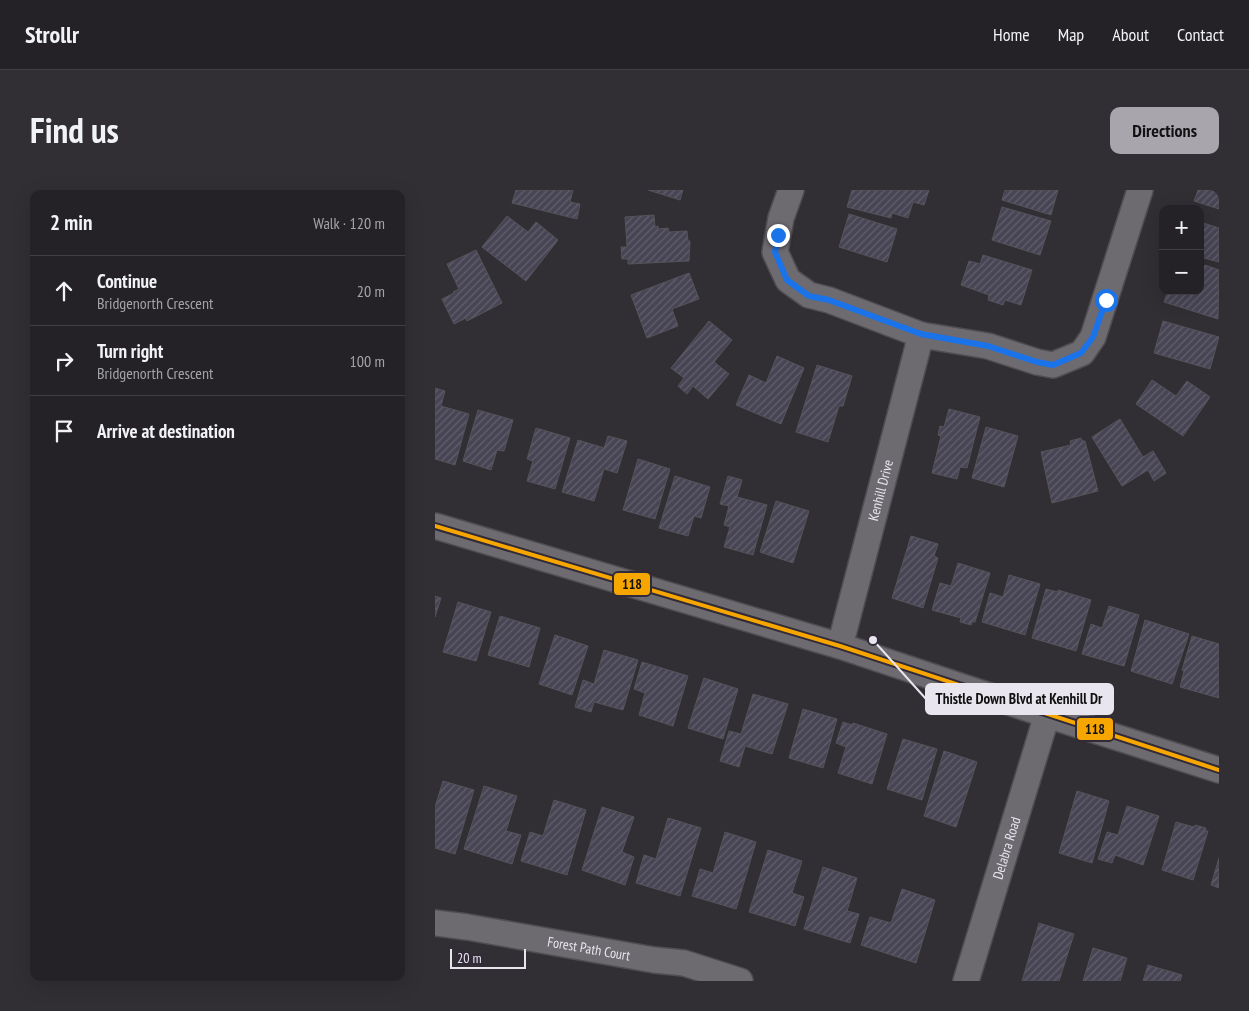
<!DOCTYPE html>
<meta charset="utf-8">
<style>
:root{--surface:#252227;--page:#312f33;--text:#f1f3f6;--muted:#a3a4a7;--line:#423f44;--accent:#a9a5ad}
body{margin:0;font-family:"PT Sans Narrow",sans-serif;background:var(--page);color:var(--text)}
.controls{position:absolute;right:15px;top:15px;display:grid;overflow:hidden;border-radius:10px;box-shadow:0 5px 20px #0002}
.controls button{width:45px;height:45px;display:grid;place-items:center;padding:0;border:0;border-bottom:1px solid var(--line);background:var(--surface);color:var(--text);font:25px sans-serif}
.scale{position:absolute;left:15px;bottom:12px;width:76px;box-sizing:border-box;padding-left:5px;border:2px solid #e9e5ee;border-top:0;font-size:14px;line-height:18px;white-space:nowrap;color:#e9e5ee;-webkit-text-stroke:4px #312a38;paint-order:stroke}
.stop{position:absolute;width:15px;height:15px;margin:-11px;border:4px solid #1a73e8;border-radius:50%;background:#fff}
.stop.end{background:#1a73e8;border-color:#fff;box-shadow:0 1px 5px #0008}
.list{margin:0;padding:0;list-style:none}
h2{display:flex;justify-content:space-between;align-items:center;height:65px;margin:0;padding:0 20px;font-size:21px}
h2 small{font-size:16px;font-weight:400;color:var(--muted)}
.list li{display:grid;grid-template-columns:32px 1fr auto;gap:15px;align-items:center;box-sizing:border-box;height:70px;padding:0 20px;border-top:1px solid var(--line)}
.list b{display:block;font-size:19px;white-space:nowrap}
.list p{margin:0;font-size:16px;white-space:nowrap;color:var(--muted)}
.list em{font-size:16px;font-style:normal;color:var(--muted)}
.icon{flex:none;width:28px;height:28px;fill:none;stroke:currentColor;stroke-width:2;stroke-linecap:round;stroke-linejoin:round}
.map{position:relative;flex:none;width:784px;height:791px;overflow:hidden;border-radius:10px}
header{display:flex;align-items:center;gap:30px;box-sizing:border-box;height:70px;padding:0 25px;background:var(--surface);border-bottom:1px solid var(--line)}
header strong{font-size:24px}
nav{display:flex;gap:28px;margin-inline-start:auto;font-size:18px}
.intro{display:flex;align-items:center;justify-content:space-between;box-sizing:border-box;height:120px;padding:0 30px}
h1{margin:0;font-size:35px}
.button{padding:12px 22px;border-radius:10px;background:var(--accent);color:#111;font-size:18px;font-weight:700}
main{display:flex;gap:30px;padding:0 30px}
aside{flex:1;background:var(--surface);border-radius:10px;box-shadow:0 5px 20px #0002}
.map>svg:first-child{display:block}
</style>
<header>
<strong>Strollr</strong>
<nav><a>Home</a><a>Map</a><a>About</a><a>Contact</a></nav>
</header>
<div class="intro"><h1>Find us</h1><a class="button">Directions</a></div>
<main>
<aside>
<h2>2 min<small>Walk · 120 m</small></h2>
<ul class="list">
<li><svg class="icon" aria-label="ahead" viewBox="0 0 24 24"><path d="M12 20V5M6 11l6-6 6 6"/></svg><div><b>Continue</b><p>Bridgenorth Crescent</p></div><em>20 m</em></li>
<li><svg class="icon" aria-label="right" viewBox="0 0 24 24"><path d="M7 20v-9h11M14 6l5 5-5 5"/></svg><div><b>Turn right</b><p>Bridgenorth Crescent</p></div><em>100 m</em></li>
<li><svg class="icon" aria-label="arrive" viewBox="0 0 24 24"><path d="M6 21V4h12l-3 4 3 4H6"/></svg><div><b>Arrive at destination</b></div></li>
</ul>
</aside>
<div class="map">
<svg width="784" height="791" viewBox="0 0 784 791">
<defs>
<pattern id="building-hatch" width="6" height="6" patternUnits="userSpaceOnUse" patternTransform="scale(1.25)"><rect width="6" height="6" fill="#474554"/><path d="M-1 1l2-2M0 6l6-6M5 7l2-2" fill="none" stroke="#62606d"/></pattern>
</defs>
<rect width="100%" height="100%" fill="#312e34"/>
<path fill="url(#building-hatch)" stroke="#55545a" d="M81,0H138L135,12L145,14L142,29L77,13Z
M213,0H248L245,10Z
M417,0H494L489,15L478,12L473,28L457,23L456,28L412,17Z
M570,0H623L616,25L567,10Z
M763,0H784V19L759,11Z
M567,17L616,31L605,65L557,50Z
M414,24L462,39L452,72L404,57Z
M219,25L220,37L223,36V39L233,38L234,42L252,41L253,51H255L254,71L193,74V69H187L186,57H192L190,27Z
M72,26L93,42L101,32L123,50L91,91L47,57Z
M765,32L784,38V72L765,67Z
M41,60L67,113L32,131L31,128L19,134L7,109L19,103L18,102L24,99L12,74Z
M548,65L597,80L586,115L570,110L568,115L553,110L554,105L526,95L534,71L545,74Z
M770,75L784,80L783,129L729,112L733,101H765V91Z
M254,83L264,109L237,119L243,136L212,148L196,105Z
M274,131L297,150L279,172L294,184L273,209L258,196L252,204L243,196L249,188L236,178Z
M728,131L784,147L775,179L719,163Z
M342,166L369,178L346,234L301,215L314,185L331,193Z
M382,175L417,186L408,216H404L393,252L361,242Z
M717,190L741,206L752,191L775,207L748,246L701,214Z
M0,198L10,201L6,216L34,224L20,275L0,269Z
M514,219L545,227L532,278L525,277L522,289L497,283L506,246L503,245L505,236L509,237Z
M43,220L78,230L69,261L62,260L56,280L28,271Z
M685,229L708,267L718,261L731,283L719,291L713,280L687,296L657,247Z
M551,237L583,246L569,297L537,288Z
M101,238L135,248L120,299L92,291L98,271L92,269Z
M173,246L192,251L182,283L169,279L159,311L127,302L143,250L169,258Z
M646,248L647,251H650L663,301L617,313L606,262L636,255L635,251Z
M203,269L235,279L220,329L188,320Z
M240,286L275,297L266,328L259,326L253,346L224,338Z
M293,286L307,290L302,307L332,315L318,365L289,357L295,337L289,335L294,316L285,314Z
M341,311L374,321L358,373L325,362Z
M476,346L503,354L499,366L503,368L488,418L457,408Z
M523,373L555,383L540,432H537L536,435L525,432L526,428L497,420L505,393L516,396Z
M574,385L605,394L590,445L547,432L555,403L568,407Z
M611,399L623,402V400L656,410L641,461L597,448Z
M0,406L6,408L0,427Z
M23,412L56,422L41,471L8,462Z
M674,416L704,425L689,476L647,464L656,434L667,438Z
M65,426L105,438L94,477L53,465Z
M710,430L754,444L737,494L696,481Z
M120,445L153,456L137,505L104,494Z
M757,446L784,454V508L745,497L749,481L747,480Z
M169,460L203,470L188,520L159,512L156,522L140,517L148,490L159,494Z
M207,472L253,486L238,536L204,525L210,503L199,499Z
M269,488L303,499L288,549L253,538Z
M318,504L353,514L337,564L310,556L304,577L285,571L294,541L306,544Z
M368,519L402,529L388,578L354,568Z
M408,532L417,535L418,533L452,544L437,594L403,583L411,557L401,553Z
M468,549L502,559L487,610L452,599Z
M509,561L542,572L521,637L489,626Z
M8,591L39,600L20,664L0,658V617Z
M49,596L82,606L71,641L86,645L77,674L29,659Z
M642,601L674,611L657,673L624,663Z
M119,610L151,620L132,685L86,671L95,642L108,646Z
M692,616L724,626L708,675L680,665L677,673L663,669L672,642L683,645Z
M167,617L199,627L187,662L199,667L190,695L147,680Z
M233,628L266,638L245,706L201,693L209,665L221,669Z
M741,632L759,637L760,635L771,638L770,641H773L758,690L727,680Z
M290,642L321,652L301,719L257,706L265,679L278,683Z
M333,660L367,671L357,703L369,707L360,736L314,722Z
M784,668V698L776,695Z
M388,677L422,688L412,721L424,724L415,753L369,739Z
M467,699L500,710L481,773L426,755L435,727L456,733Z
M604,733L639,744L624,791H587Z
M658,758L692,768L685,791H648Z
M713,775L747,785L745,791H708Z"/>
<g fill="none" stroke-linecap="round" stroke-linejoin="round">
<defs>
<g id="street">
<path d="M356,0L346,28L340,62L353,90L374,105L394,110L486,145L553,156L602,172L618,175L647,163L658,147L705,0"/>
<path d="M0,336L405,456L612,525L784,580"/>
<path id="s1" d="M405,456L486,145"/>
<path id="s2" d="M0,733L32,737L219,770L249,773L305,791"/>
<path id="s3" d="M531,791L612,525"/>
</g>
</defs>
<use href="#street" stroke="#4f4c52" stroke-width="28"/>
<use href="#street" stroke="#6d6a70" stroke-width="25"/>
<defs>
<path id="bus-1" d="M0,336L405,456L784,580"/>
</defs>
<use href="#bus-1" stroke="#312a38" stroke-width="8"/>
<use href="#bus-1" stroke="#f7a600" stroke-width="4"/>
</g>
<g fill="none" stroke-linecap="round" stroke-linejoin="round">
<path stroke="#1a73e8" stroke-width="6" d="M343,45L340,62L352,90L374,106L394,110L486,144L553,156L602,172L618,175L646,163L658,147L671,110"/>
</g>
<g text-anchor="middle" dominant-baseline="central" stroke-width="4" stroke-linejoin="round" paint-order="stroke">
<g font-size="14" fill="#e9e5ee" stroke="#312a38">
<text stroke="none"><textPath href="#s1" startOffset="161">Kenhill Drive</textPath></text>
<text stroke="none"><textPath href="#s3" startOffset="139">Delabra Road</textPath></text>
<text stroke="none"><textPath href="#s2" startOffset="156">Forest Path Court</textPath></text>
</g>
</g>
<path fill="none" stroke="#e9e5ee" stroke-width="2" d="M438 450L491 509"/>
<circle fill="#e9e5ee" stroke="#312a38" stroke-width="2" cx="438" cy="450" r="5"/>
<rect fill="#e9e5ee" stroke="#e9e5ee" stroke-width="2" x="491" y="494" width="187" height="30" rx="5"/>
<g font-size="15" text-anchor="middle" font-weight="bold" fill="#111">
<text x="584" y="514">Thistle Down Blvd at Kenhill Dr</text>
</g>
<g stroke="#312a38" stroke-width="2">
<rect x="178" y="382" width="38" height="24" rx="5" fill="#f7a600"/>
<rect x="641" y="527" width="38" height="24" rx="5" fill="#f7a600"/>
</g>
<g font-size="14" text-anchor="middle" font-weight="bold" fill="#111">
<text x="197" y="399">118</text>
<text x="660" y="544">118</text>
</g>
</svg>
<div class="controls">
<button>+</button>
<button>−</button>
</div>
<div class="scale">20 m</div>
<div class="stop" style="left:671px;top:110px"></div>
<div class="stop end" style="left:343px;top:45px"></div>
</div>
</main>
